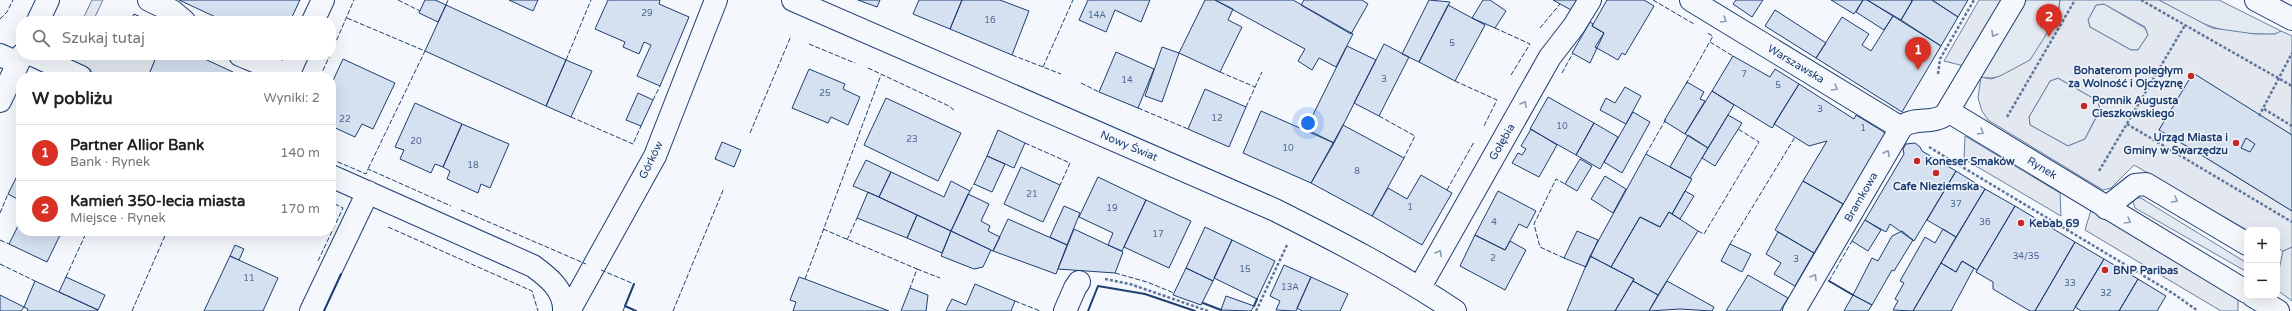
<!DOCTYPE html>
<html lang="pl">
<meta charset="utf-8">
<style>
:root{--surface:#fff;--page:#f6f6f6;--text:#222;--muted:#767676;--line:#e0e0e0;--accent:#d93025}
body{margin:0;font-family:"Varela Round",sans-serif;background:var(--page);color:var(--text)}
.controls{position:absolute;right:12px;bottom:12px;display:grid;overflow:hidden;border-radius:8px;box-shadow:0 4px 16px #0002}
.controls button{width:36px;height:36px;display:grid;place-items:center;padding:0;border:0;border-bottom:1px solid var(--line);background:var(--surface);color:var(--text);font:20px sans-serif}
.you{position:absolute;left:1308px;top:123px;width:14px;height:14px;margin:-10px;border:3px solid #fff;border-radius:50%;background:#1a73e8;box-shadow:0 0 0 6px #1a73e833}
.badge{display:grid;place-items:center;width:26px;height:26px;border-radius:50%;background:var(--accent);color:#fff;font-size:13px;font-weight:700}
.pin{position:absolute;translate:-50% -33px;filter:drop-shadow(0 1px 2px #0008)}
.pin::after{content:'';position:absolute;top:21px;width:14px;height:12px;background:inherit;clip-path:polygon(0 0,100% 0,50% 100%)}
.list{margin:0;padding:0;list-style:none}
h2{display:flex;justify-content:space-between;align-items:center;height:52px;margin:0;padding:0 16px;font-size:17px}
h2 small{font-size:13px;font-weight:400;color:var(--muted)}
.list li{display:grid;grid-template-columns:26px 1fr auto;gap:12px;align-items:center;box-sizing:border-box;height:56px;padding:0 16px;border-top:1px solid var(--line)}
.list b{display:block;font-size:15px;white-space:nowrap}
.list p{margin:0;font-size:13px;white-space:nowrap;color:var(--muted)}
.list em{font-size:13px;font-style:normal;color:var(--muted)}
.icon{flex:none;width:22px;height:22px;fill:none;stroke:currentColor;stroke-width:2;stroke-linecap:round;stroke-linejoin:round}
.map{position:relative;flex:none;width:2292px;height:311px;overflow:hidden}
.search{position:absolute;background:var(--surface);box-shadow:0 4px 16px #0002;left:16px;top:16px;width:320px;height:44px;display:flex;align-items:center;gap:10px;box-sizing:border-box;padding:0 14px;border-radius:16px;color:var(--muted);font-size:15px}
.panel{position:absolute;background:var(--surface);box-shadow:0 4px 16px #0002;left:16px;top:72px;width:320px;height:164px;border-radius:16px}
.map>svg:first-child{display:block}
</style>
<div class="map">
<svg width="2292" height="311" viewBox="0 0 2292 311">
<rect width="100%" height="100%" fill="#f4f7fb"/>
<path fill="#e3e9f0" stroke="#687fa3" d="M92,0H103L93,21H82Z
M2026,0H2060C2060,13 2040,52 2030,60C2017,71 1997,81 1981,77Z
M2159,0H2219L2281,31C2275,36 2267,34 2260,34C2216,34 2196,21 2159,0Z
M2104,4L2145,28L2148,35L2138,50H2131L2090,27L2088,20L2096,5Z
M67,55H157L148,77H100L71,63Z
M2058,78L2098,101L2100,109L2085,139L2068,146L2030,125L2029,117L2050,81Z
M2141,198L2247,263V272L2135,208L2133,202L2136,198Z
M2291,247H2292V301L2277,290V279L2283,251Z"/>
<path fill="#e3e8f0" stroke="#687fa3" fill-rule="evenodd" d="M1979,0H2003L1964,66L1944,61Z
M2060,0H2159L2212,28L2255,34H2275L2281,31L2292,36L2291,135L2162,125L2159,130L2195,151L2292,211V247L2283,251L2277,248V230H2247L2134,165L2111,188L2103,190L1988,120L1982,111L1978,98L1981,77L1991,79L2000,76L2030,60L2058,16ZM2104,4L2145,27L2148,35L2138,50H2131L2090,27L2088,20L2096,5ZM2058,78L2098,101L2100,110L2085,139L2068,146L2030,125L2029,117L2050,81Z
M1965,136L2060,193L2061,216L1964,159Z
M2091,210L2238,298V311H2221L2085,230Z"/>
<path fill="#d5e0f0" stroke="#1d3f73" d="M179,0H300L290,21H224Z
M425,0H435L446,5L438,22L419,13Z
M509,0H538L533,11Z
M608,0H660L659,4L689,17L660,86L637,76L651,45L644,42L639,54L623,47L625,42L595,29Z
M858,0H880L877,7Z
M919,0H962L950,29L913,14Z
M962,0H1000L1029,11L1012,55L950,29Z
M1088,0H1150L1141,22L1115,10L1106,32L1079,20Z
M1205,0H1215L1233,9L1228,20L1242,27L1220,72L1179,53Z
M1215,0H1293L1353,34L1336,67L1319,58L1312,70L1298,61L1305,49Z
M1304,0H1362L1368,4L1351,34L1301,5Z
M1429,0L1450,2L1419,62L1402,54Z
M1483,0H1490L1506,11L1495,28L1472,18Z
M1553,0H1577L1571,10Z
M1607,0H1644L1654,6L1625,55L1622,53L1618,60L1595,47L1604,33L1592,26Z
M1736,0H1763L1752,17L1733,4Z
M1831,0H1863L1854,14Z
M1863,0H1867L1893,16L1884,30L1856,12Z
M1867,0H1911L1912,1L1901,20Z
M1932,0L1958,17L1941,46L1901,20L1913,0Z
M1932,0H1968L1958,17Z
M446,5L566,60L546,106L425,51Z
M1448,5L1485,25L1455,81L1419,62Z
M1775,10L1826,43L1816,58L1765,26Z
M134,14L147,20V21H130Z
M1893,16L1941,46L1902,112L1816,58L1842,17L1869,34L1862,45L1871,51Z
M1590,22L1593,24L1592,26L1604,33L1590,63L1572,53Z
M1384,44L1409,57L1379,116L1354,103Z
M1347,46L1376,60L1334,143L1306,129Z
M1162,47L1179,53L1162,102L1145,96Z
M1116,52L1154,69L1138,108L1099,92Z
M157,55H196L233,72L231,77H148Z
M1733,56L1770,77L1775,69L1799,84L1772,128L1712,91Z
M343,59L395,83L373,129L362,124L355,137L331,126V115L333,110L331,109V85Z
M566,60L592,71L571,117L546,106Z
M809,69L845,84L843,89L860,97L848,125L831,117L828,123L792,108Z
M2193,73L2292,135V211L2195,151L2159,130Z
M1687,82L1704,92L1700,99L1705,101L1685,134L1664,121Z
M1799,84L1854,119L1856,115L1884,132L1886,139L1845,205L1803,181L1827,141L1809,146L1774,124Z
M1625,87L1641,96L1626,124L1600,110L1606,98L1615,103Z
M1205,89L1246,107L1229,147L1188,129Z
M1712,91L1734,105L1708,148L1685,134Z
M638,93L653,100L641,126L626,120Z
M1548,97L1594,123L1576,155L1530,129Z
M886,98L961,133L938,181L864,145Z
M415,103L462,124L443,167L435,164L431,173L400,159L404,150L395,147Z
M1261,111L1334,143L1311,183L1243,153Z
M1633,112L1650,122L1622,173L1604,162Z
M1728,115L1742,123L1715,166L1702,158Z
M1594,123L1618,137L1600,169L1576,155Z
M462,124L509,144L490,188L481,184L478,193L447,179L450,171L443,167Z
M1343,125L1404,158L1372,216L1311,183Z
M1531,129L1557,145L1539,177L1512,163L1518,153L1522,155L1526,149L1521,146Z
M998,130L1025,143L1014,168L987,156Z
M1688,135L1708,148L1690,178L1670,167Z
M2246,138L2255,144L2250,152L2241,148Z
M722,142L741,150L734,167L715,159Z
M1915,143L1920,147L1922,151L1956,171L1914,241L1890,224L1886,232L1865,220L1904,154L1903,149L1906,144Z
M1646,154L1692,179L1672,214L1669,212L1660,227L1640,217L1611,267L1590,256Z
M987,156L1005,164L992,192L974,184Z
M1580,159L1592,166L1577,191L1565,184Z
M866,160L891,172L879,197L853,186Z
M1021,167L1060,185L1043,222L1004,204Z
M1956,171L1985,189L1956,237L1927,220Z
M891,172L944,197L951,181L970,191L951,231L879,197Z
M18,174L21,175V201L8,194Z
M1421,175L1452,193L1422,245L1372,216L1388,188L1407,199Z
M1605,176L1626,189L1613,213L1591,199Z
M1098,177L1146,200L1122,251L1108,245L1113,233L1079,217Z
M1803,181L1843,204L1814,253L1775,230Z
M1985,189L2015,206L1977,270L1962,261L1956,272L1941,263Z
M1498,191L1536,211L1527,228L1519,224L1505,250L1475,235Z
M1685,191L1694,196L1680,219L1672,214Z
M868,192L917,215L907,238L857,218Z
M968,194L989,204L981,221L990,226L988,231L1000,237L993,251L951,231Z
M1146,200L1191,221L1169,268L1124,247Z
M1064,206L1080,213L1067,245L1050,237Z
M2015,206L2075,242L2035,311H2030L1993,289V282L1976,272Z
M1669,212L1698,231L1658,295L1633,281L1634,279L1611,267L1640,217L1660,227Z
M917,215L951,231L942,253L907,238Z
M1008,219L1067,245L1056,274L993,251Z
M21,220V231H62L47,262L9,244Z
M1865,220L1881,230L1868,251L1852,241Z
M1205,227L1232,240L1213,281L1186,268Z
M1074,229L1123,252L1115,273L1058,269Z
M1943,229L1956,237L1913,311L1893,310L1898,301L1895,299L1904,283L1900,281L1925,237L1935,243Z
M951,231L991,250L983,267L974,269L941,256Z
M1577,231L1598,240L1586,267L1564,258Z
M1902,231L1913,240L1894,271L1892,270L1872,305L1853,295L1872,258L1878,261L1892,236Z
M1778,232L1814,253L1795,286L1774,274L1781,263L1766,254Z
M1475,235L1505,250L1510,241L1526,250L1505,290L1460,266Z
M1232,240L1275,261L1257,299L1214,278Z
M2075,242L2104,259L2073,311H2035Z
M1730,244L1751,254L1742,272L1721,261Z
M235,245L244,249L239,260L230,256Z
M230,256L278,278L263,311H204Z
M1590,256L1634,279L1615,311H1567Z
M2104,259L2138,279L2119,311H2081L2075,307Z
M1962,261L1974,268L1951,311H1913L1941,263L1956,272Z
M1284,265L1311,277L1296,311L1276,310L1280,301L1270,296Z
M1186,268L1213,281L1201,305L1173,295Z
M1748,275L1788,298L1780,311H1726Z
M66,277L105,295L98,310L59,292Z
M799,277L805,279L889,311H793L796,302L790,300Z
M1311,277L1348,294L1340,311H1302L1297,308Z
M2138,279L2166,296L2157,311H2119Z
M35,281L98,310L97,311H27L28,309L24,307Z
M1633,281L1658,295L1649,311H1615Z
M1667,281L1714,307L1712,311L1680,309L1649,311Z
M975,284L1015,301L1011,311H946L952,299L966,305Z
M910,288L928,295L926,311H901Z
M0,295L24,307L21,311H0Z
M1853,295L1872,305L1868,311H1844Z
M1226,296L1254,306L1251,311L1221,310Z"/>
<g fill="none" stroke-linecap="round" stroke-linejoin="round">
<defs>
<path id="minor" d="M149,0L172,11L184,21
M793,0L1275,210C1337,241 1397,272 1455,311
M1691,0L1901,128
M2256,0L2292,19
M38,21L48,0
M313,21L323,0
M0,55L18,63
M33,55L81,77
M240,55L288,75L297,55
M0,101L22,55
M1948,111L2247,292
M331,176L533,266C548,277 565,290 564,311
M2106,208L2135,185L2146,184L2247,244
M1420,287L1550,57L1574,26L1590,0
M2253,296L2278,311
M311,311L368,192
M569,311L655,156L716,0
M1065,311L1075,288L1079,282
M1794,311L1901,128C1912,116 1934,125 1946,114L2014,0"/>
</defs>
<use href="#minor" stroke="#1d3f73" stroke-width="24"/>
<path stroke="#5e769c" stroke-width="2.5" stroke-dasharray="3 2" stroke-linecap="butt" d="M2141,0L2292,86
M1938,74L1940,59L1974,0
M2264,109L2292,126
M2259,116L2292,53
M2007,117L2075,0
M2127,124L2292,222
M1929,147L2174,294L2198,311
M2099,171L2185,25
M2067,230L2072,220
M1105,279L1130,284L1208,311
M1256,311L1287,245"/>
<use href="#minor" stroke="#f4f7fb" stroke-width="22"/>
<path stroke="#1d3f73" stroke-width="1" stroke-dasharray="5 2" stroke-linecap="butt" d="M398,0L420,11
M1653,0L1694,24
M446,5L448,0
M347,18L425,51L368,169
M0,19L7,12L13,0
M1495,28L1530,44L1511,75
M1540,28L1560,4
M1710,42L1733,56
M809,44L855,63
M331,53L354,0
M1012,55L1061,74
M566,60L591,0
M1043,67L1073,0
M868,68L949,106L955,111
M89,72L100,77
M1220,72L1255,87
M1562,73L1573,53
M320,77L330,55
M1455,81L1497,100L1484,126
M1081,83L1099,92
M1686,84L1713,36L1707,33
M653,100L660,86
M1246,107L1262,72
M1138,108L1188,129
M1379,116L1415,136L1404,158
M571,117L633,144L641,126
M750,133L791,36
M1025,143L1070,163L1060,185
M1646,154L1666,119
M331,159L366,174L368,169L451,206
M1447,190L1474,142
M970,191L974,184
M461,210L586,264
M0,213L8,194
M388,227L532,291L538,311
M823,229L917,269L910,288
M1698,231L1704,234L1759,142L1738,129
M0,240L9,244
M847,240L857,218
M1730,244L1795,137
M1564,258L1540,247L1534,224L1556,179L1565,184
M318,261L343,208L331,202
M0,264L35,281
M917,269L940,278
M601,270L634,284
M1115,273L1147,282L1174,293
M66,277L87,231
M805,279L881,75
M1829,281L1852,241
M1015,301L1040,311
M132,311L167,231
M623,311L625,306
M673,311L724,188"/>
<path stroke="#1d3f73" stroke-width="2" d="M1829,281L1853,295
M634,284L625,306L636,311
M1203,303L1221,310
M1254,306L1257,299
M324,311L341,274
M1088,311L1098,286L1145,294L1195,311"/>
</g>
<defs><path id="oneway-chevron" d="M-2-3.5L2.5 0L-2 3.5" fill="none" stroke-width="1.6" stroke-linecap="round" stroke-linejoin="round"/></defs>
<g stroke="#889bb7">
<use href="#oneway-chevron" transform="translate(1724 20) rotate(31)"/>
<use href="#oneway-chevron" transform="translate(1994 34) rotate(121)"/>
<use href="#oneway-chevron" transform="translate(1835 88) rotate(31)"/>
<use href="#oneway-chevron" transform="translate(1524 104) rotate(-60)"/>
<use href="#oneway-chevron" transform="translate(1981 132) rotate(31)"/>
<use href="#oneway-chevron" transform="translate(1887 153) rotate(-60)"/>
<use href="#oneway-chevron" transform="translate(2175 200) rotate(31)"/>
<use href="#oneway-chevron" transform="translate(2128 221) rotate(31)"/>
<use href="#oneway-chevron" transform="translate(1439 253) rotate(-60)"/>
<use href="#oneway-chevron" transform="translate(1814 277) rotate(-60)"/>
</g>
<g fill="#c62828" stroke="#f4f7fb" stroke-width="1.5">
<circle cx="2191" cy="76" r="4"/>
<circle cx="2084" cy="106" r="4"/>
<circle cx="2236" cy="143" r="4"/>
<circle cx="1917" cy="161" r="4"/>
<circle cx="1936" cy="173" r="4"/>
<circle cx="2021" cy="223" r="4"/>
<circle cx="2105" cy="270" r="4"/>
</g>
<g text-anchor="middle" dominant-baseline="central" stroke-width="3" stroke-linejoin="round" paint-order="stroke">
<g font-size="9" fill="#4b6792">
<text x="647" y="13">29</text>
<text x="1097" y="15">14A</text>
<text x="990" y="20">16</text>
<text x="1452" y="43">5</text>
<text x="1744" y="74">7</text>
<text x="1384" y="79">3</text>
<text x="1127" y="80">14</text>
<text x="1778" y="85">5</text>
<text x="825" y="93">25</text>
<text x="1820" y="109">3</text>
<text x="1217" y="118">12</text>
<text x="345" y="119">22</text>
<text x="1562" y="126">10</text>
<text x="1863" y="128">1</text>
<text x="912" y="139">23</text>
<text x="416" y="141">20</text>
<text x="1288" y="148">10</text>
<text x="473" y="165">18</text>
<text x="1357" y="171">8</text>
<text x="1032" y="194">21</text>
<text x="1956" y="204">37</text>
<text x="1410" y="207">1</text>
<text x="1112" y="208">19</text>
<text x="1494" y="222">4</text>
<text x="1985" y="222">36</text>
<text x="1158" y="234">17</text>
<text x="2026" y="256">34/35</text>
<text x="1493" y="258">2</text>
<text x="1796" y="259">3</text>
<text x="1245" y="269">15</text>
<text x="249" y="278">11</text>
<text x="2070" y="283">33</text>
<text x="1290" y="287">13A</text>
<text x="2106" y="293">32</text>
</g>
<g font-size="11" fill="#1d3f73" stroke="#f4f7fb">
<text transform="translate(1796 64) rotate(31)">Warszawska</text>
<text transform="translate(1502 142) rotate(-60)">Gołębia</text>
<text transform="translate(1129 146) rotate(23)">Nowy Świat</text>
<text transform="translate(651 160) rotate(-64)">Górków</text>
<text transform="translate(2042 168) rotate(31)">Rynek</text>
<text transform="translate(1861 197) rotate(-60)">Bramkowa</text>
</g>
<g font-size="11" font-weight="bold" fill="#1d3f73" stroke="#f4f7fb" text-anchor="start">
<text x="2183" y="70" text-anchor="end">Bohaterom poległym<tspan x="2183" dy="13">za Wolność i Ojczyznę</tspan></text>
<text x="2092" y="100">Pomnik Augusta<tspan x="2092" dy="13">Cieszkowskiego</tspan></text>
<text x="2228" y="137" text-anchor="end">Urząd Miasta i<tspan x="2228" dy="13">Gminy w Swarzędzu</tspan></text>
<text x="1925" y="161">Koneser Smaków</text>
<text x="1936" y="186" text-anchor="middle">Cafe Nieziemska</text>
<text x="2029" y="223">Kebab 69</text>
<text x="2113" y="270">BNP Paribas</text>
</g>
</g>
</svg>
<div class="controls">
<button>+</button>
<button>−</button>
</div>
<div class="you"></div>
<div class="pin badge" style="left:1918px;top:70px">1</div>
<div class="pin badge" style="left:2049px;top:37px">2</div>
<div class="search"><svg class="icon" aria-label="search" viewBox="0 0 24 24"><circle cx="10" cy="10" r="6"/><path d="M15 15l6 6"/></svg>Szukaj tutaj</div>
<section class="panel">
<h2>W pobliżu<small>Wyniki: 2</small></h2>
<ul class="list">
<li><span class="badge">1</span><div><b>Partner Allior Bank</b><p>Bank · Rynek</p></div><em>140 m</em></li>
<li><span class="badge">2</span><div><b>Kamień 350-lecia miasta</b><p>Miejsce · Rynek</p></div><em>170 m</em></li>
</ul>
</section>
</div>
